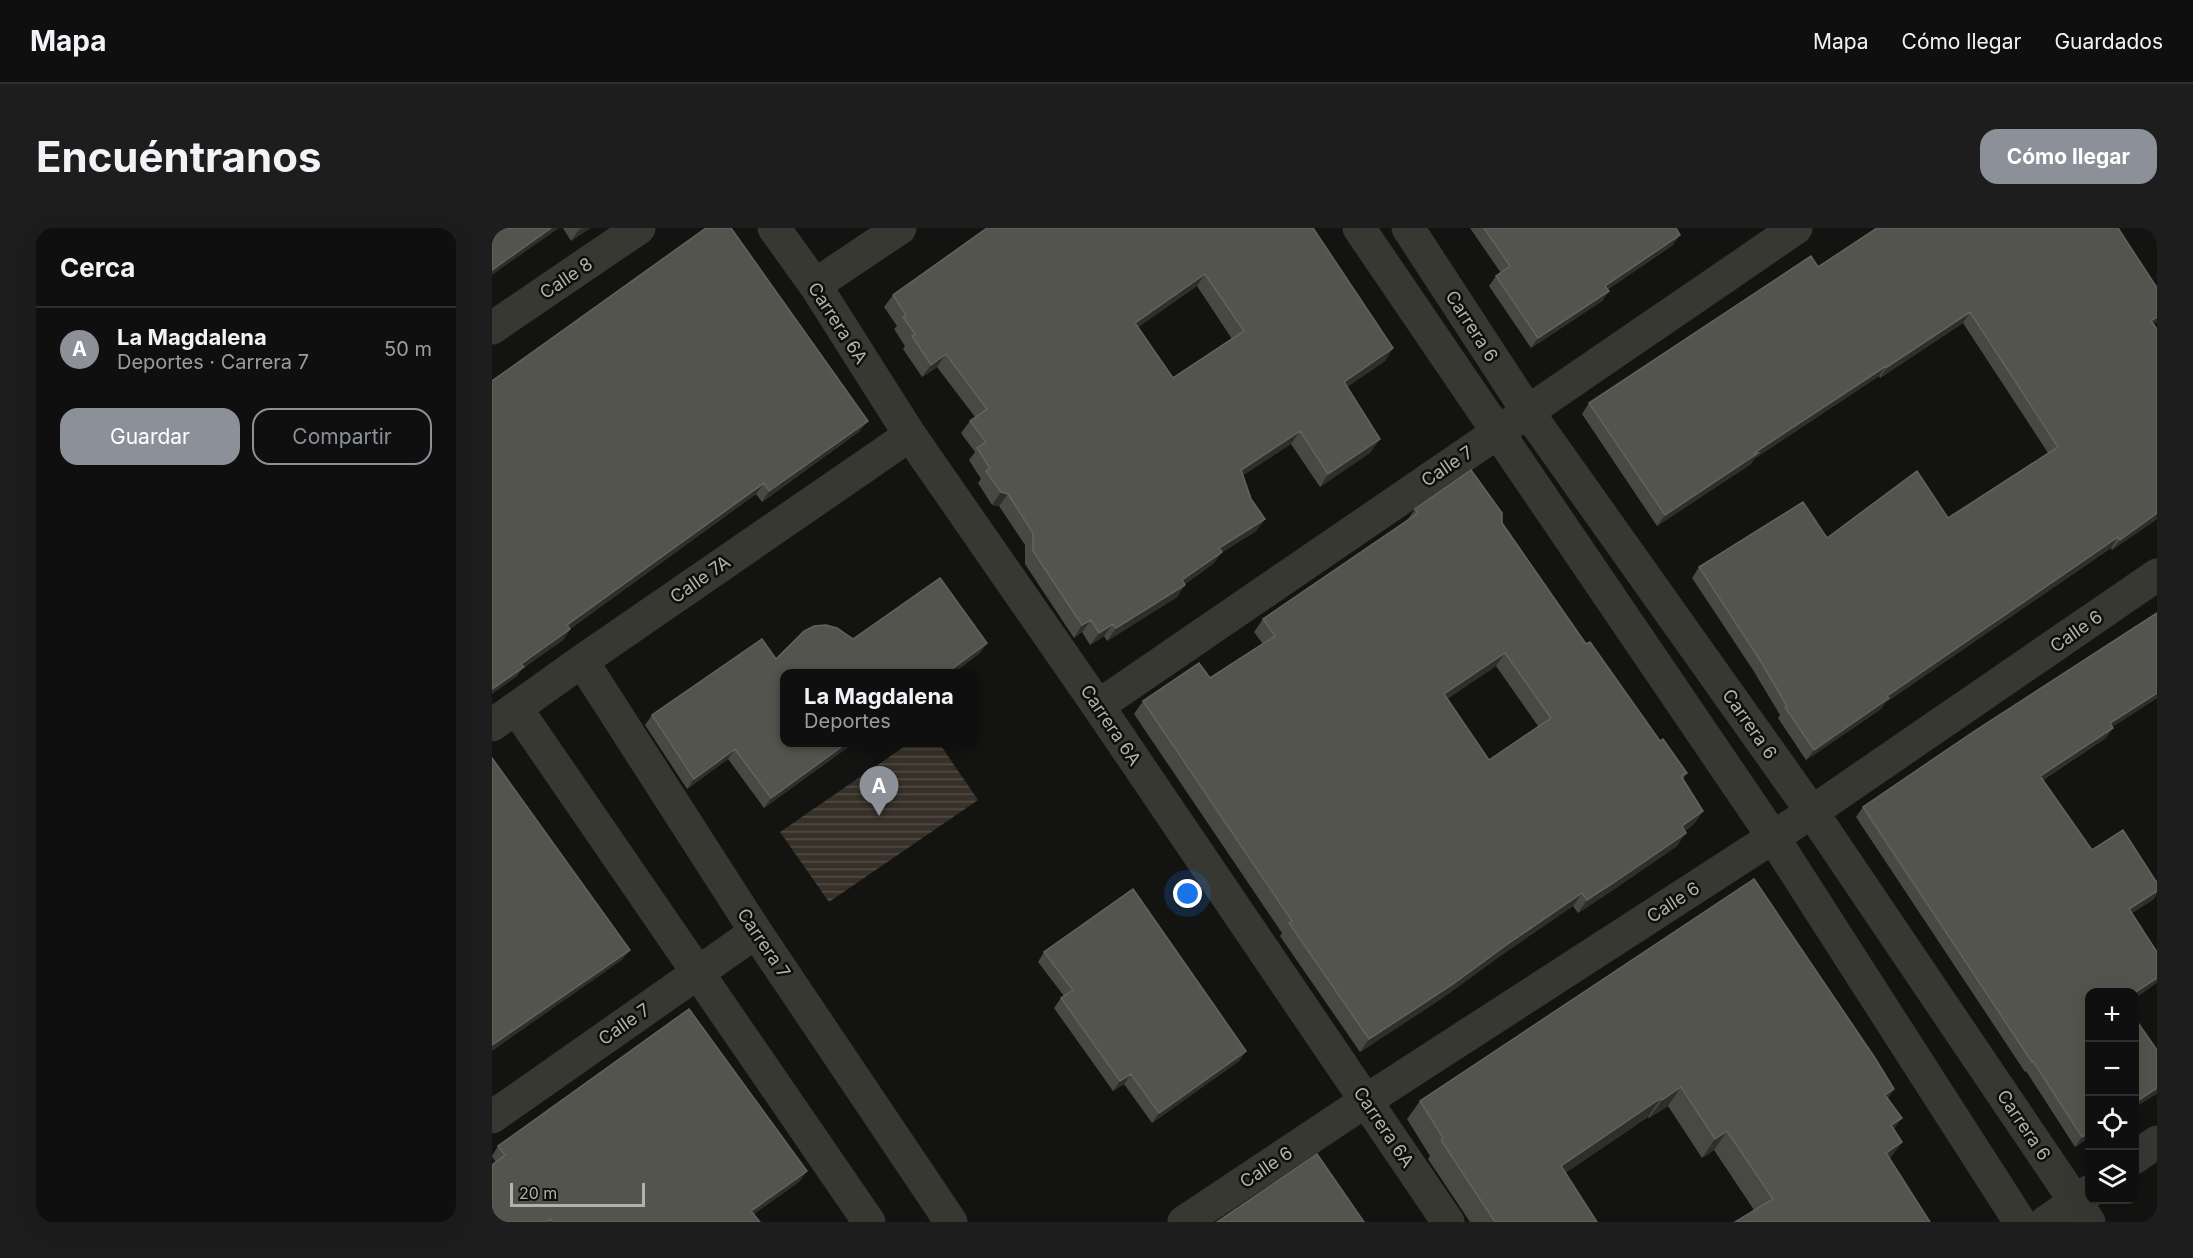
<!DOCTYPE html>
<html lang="es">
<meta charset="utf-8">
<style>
:root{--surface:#0e0f0e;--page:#1c1d1c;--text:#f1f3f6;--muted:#9b9c9e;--line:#2e2f2e;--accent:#8c9099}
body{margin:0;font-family:Inter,sans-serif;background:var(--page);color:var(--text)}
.controls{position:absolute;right:18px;bottom:18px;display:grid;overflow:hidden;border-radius:12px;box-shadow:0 6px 24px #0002}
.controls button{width:54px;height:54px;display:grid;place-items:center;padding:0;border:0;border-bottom:2px solid var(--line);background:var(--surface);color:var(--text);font:30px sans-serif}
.scale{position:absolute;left:18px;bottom:15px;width:135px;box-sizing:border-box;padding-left:6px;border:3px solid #b4b2a4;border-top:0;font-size:16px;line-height:21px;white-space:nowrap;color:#b4b2a4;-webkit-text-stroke:4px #0e0e0d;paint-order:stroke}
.you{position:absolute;left:696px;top:666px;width:21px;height:21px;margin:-15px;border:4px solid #fff;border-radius:50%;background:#1a73e8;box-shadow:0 0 0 9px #1a73e833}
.badge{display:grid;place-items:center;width:39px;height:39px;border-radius:50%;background:var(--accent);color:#fff;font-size:20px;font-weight:700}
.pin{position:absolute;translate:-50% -50px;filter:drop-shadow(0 2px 3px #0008)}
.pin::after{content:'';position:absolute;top:32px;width:21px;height:18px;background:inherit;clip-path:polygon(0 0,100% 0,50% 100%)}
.popup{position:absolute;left:288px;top:441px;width:198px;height:78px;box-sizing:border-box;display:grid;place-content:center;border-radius:12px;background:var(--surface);filter:drop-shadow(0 2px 4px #0005);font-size:20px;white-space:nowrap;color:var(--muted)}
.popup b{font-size:22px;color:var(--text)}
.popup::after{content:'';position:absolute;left:50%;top:100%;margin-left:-12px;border:12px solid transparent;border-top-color:var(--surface)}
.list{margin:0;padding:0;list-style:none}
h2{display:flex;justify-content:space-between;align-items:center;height:78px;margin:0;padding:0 24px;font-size:26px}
h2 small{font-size:20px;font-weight:400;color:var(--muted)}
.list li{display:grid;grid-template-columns:39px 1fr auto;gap:18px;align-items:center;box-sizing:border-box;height:84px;padding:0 24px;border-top:2px solid var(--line)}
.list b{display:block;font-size:22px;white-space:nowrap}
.list p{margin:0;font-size:20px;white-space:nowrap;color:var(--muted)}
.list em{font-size:20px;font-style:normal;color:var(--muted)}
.actions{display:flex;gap:12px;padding:18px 24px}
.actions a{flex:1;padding:14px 0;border:2px solid var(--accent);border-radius:18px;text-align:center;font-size:21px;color:var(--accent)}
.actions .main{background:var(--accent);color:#fff}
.icon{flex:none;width:33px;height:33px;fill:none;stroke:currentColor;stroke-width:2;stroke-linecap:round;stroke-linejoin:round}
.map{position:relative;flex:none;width:1665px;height:994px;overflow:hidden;border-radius:18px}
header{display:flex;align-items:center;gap:36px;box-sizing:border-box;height:84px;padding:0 30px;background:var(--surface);border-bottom:2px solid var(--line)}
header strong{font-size:28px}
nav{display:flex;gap:33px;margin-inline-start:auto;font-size:21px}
.intro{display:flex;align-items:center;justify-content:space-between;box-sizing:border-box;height:144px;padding:0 36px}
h1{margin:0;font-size:42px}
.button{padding:15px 27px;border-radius:18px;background:var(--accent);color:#fff;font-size:21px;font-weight:700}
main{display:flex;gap:36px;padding:0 36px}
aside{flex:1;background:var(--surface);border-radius:18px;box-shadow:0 6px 24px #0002}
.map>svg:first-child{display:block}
</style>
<header>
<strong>Mapa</strong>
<nav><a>Mapa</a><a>Cómo llegar</a><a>Guardados</a></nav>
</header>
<div class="intro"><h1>Encuéntranos</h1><a class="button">Cómo llegar</a></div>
<main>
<aside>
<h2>Cerca<small></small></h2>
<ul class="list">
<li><span class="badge">A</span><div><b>La Magdalena</b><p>Deportes · Carrera 7</p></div><em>50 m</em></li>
</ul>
<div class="actions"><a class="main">Guardar</a><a>Compartir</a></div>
</aside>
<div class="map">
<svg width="1665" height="994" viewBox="0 0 1665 994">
<defs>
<pattern id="water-rules" width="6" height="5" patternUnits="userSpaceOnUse" patternTransform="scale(1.5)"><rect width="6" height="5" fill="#373129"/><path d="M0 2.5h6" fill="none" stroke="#524c45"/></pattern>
</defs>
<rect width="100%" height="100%" fill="#131412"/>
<path fill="url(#water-rules)" d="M419,514L447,515L486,572L337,674L288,604Z"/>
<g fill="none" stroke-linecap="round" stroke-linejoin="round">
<path stroke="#383833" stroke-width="33" d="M282,0L323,57L418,207L606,478L956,994
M323,57L408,0
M0,100L147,0
M90,433L264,704L459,994
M606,478L1304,0
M24,480L377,994
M0,497L90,433L418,207
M0,889L264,704
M1642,930L1665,914
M692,994L875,872L1320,584L1665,347
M1554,994L1598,963"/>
<path stroke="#383833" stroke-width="33" d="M867,0L1281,609L1528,994
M916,0L1036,184L1320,584L1597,994"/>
</g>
<path fill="#484943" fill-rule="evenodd" d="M71,0H98L79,13Z
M821,0L901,120L893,133L855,159L879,224L828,259L799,216L751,247L759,271L773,291L764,303L729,325L721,336L693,356L685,369L615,413L612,408L598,417L590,404L582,410L533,336V317L507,278L500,277L486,255L489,251L477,232L483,224L469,205L478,193L483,189L445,139L430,149L411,121L413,118L402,101L405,98L392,79L401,67ZM705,58L740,111L681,150L645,99Z
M978,0H1184L1181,17L1115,62L1117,63L1110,73L1039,120L997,58L1004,48L1009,45Z
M1326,39L1662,96L1665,101V291L1620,322L1619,320L1393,475L1389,481L1314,532L1286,490L1288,487L1261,442L1200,350L1207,339L1335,310L1456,290L1556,225L1471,95L1388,150L1387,148L1262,231L1259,236L1165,298L1090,186L1097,175Z
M0,153L368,203L270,274L264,266L78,401L71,412L30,441L24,449Z
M923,281L1010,295L1094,416L1168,513L1195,545L1191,551L1211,583L1202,596L1193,603L1185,618L1121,662L1086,685L1081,678L1008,728L952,769L868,824L788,708L790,705L642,486L651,473L718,450L771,416L762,404L771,391L914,294ZM1004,438L1046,498L997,532L955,471Z
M1665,385V470L1620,499L1614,510L1551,552L1600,622L1662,671L1640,685L1598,765V909L1583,919L1534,843L1533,844L1364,589L1371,579Z
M361,411L495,415L488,425L460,446H292L363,514L272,580L236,531L195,561L153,497L160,487L284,431Z
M1262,651L1402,861L1396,870L1402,901L1410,914L1397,931L1262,982L1222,922L1210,930L1176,878L1157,890L1156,889L1073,945L1105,994H978L936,931L938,928L915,891L928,873Z
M552,724L754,823L747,833L660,895L632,856L621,863L562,780L569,770L572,768L546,734Z
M6,918L308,953L262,986L268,994H0L4,934L0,929V928Z"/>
<path fill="#2e2f2b" d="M59,0H67L0,47V42Z
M90,0H98L79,13L86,3Z
M1188,7L1181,17L1106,68L1113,58Z
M713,46L705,58L634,108L643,95Z
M1117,63L1110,73L1039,120L1046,110Z
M1478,84L1471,95L1388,150L1395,139Z
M1665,89V94L1652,103L1659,93Z
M901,120L893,133L844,167L852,154Z
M454,126L445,139L430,149L439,137Z
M1394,138L1387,148L1262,231L1259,236L1165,298L1173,287L1262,225Z
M376,193L368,203L270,274L277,263Z
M808,203L799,216L741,254L749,242Z
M888,211L879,224L828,259L836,246Z
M272,255L264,266L68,408L75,397Z
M509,264L516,266L507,278L500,277Z
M1665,285V291L1620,322L1628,312Z
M773,291L764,303L729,325L721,336L683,363L693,357L685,369L615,413L624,400L727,320Z
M1626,309L1619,320L1393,475L1389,481L1314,532L1322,522L1395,468Z
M599,392L590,404L582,410L590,397Z
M621,396L612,408L598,417L607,405Z
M78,401L71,412L30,441L24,449L0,466V461L29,436Z
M495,415L488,425L460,446H453Z
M1013,425L1004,438L943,479L952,466Z
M1665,465V470L1611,505L1618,495Z
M1621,500L1614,510L1541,558L1548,548Z
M356,514H363L272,580L279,570Z
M243,521L236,531L195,561L202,551Z
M1211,583L1202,596L1181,611L1190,598Z
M1194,605L1185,618L1121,662L1086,685L1095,672Z
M1665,663V666L1662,671L1630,691L1637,681Z
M1090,665L1081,678L1008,728L952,769L868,824L877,811Z
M138,722L130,732L0,823V817Z
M1665,750V755L1642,771V765Z
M754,823L747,833L660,895L667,885Z
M639,846L632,856L621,863L628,853Z
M1189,859L1176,878L1157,890L1170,872Z
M1665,860V866L1642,880V875Z
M1402,861L1389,880L1393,867Z
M1169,870L1156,889L1056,957L1069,938Z
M1410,890L1397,908L1399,897Z
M1235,903L1222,922L1210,930L1223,911Z
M1598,904V909L1583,919L1590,909Z
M1410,914L1397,932L1394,925Z
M315,943L308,953L252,993L259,983Z"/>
<path fill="#54544e" stroke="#63635b" stroke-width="1.5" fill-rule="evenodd" d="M0,0H59L0,42Z
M214,0H239L376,193L277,263L272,255L75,397L78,401L29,436L32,439L0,461V153Z
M495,0H821L901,120L852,154L888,211L836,246L808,203L749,242L759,271L773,291L727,320L730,324L690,352L693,357L624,400L621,396L607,405L599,392L590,397L541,323V305L516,266L509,264L494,243L498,240L485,220L494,214L478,193L495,181L454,126L439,137L420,108L423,106L411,89L414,87L401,67ZM713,46L752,103L681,150L643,95Z
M992,0H1184L1188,7L1113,58L1117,63L1046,110L1004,48L1018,38Z
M1385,0H1626L1665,60V89L1659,93L1665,101V285L1628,312L1626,309L1395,468L1397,470L1322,522L1293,479L1295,478L1268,432L1207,339L1311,274L1335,310L1425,243L1456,290L1566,219L1478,84L1395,139L1394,138L1262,225H1266L1173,287L1097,175L1319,28L1326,39Z
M979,242L1010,285V295L1094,416L1098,414L1168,513L1171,511L1195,545L1189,548L1211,583L1190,598L1194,605L1130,649L1095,672L1090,665L1017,715L961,756L877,811L797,695L800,693L651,473L707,435L718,450L783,408L771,391L926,285L923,281ZM1013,425L1059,490L997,532L952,466Z
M448,350L495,415L453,446H292V514H356L279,570L243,521L202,551L160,487L270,411L284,431L312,403L322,398L334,397L345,400L361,411Z
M1665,385V465L1618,495L1621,500L1548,548L1600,622L1631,602L1665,655V663L1637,681L1665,724V750L1642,765H1598V904L1590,909L1541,833L1540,834L1371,579L1481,504Z
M0,530L138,722L0,817Z
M1262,651L1383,830L1402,861L1393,867L1410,890L1399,897L1410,914L1394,925L1438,994H1243L1281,971L1235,903L1223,911L1189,859L1170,872L1169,870L1069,938L1105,994H1003L949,912L951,910L928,873Z
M641,661L754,823L667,885L639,846L628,853L569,770L581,762L552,724Z
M197,781L315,943L259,983L268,994H61L59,991L54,994H0V937L13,927L6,918Z
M1642,789L1665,822V860L1642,875Z
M825,926L872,994H725Z"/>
<g text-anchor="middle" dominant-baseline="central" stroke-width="5" stroke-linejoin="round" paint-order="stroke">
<g font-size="18" fill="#b4b2a4" stroke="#0e0e0d">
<text transform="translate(74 50) rotate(-34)">Calle 8</text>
<text transform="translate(346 95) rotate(57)">Carrera 6A</text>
<text transform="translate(980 98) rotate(57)">Carrera 6</text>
<text transform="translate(955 238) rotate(-34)">Calle 7</text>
<text transform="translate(208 351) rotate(-35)">Calle 7A</text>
<text transform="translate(1584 403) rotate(-35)">Calle 6</text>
<text transform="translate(1258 496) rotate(55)">Carrera 6</text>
<text transform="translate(619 497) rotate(56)">Carrera 6A</text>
<text transform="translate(1181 674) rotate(-33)">Calle 6</text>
<text transform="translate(272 715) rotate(56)">Carrera 7</text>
<text transform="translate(132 796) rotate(-35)">Calle 7</text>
<text transform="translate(1532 897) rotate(56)">Carrera 6</text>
<text transform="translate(892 899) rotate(56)">Carrera 6A</text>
<text transform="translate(774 939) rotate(-34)">Calle 6</text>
</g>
</g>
</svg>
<div class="controls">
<button>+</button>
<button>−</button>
<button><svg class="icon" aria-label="locate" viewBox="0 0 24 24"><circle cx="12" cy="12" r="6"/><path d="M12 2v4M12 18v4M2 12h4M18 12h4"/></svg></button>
<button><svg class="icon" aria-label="layers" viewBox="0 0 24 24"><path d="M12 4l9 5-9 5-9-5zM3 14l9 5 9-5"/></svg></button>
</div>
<div class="scale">20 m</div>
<div class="you"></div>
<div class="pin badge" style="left:387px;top:588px">A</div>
<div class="popup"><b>La Magdalena</b>Deportes</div>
</div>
</main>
